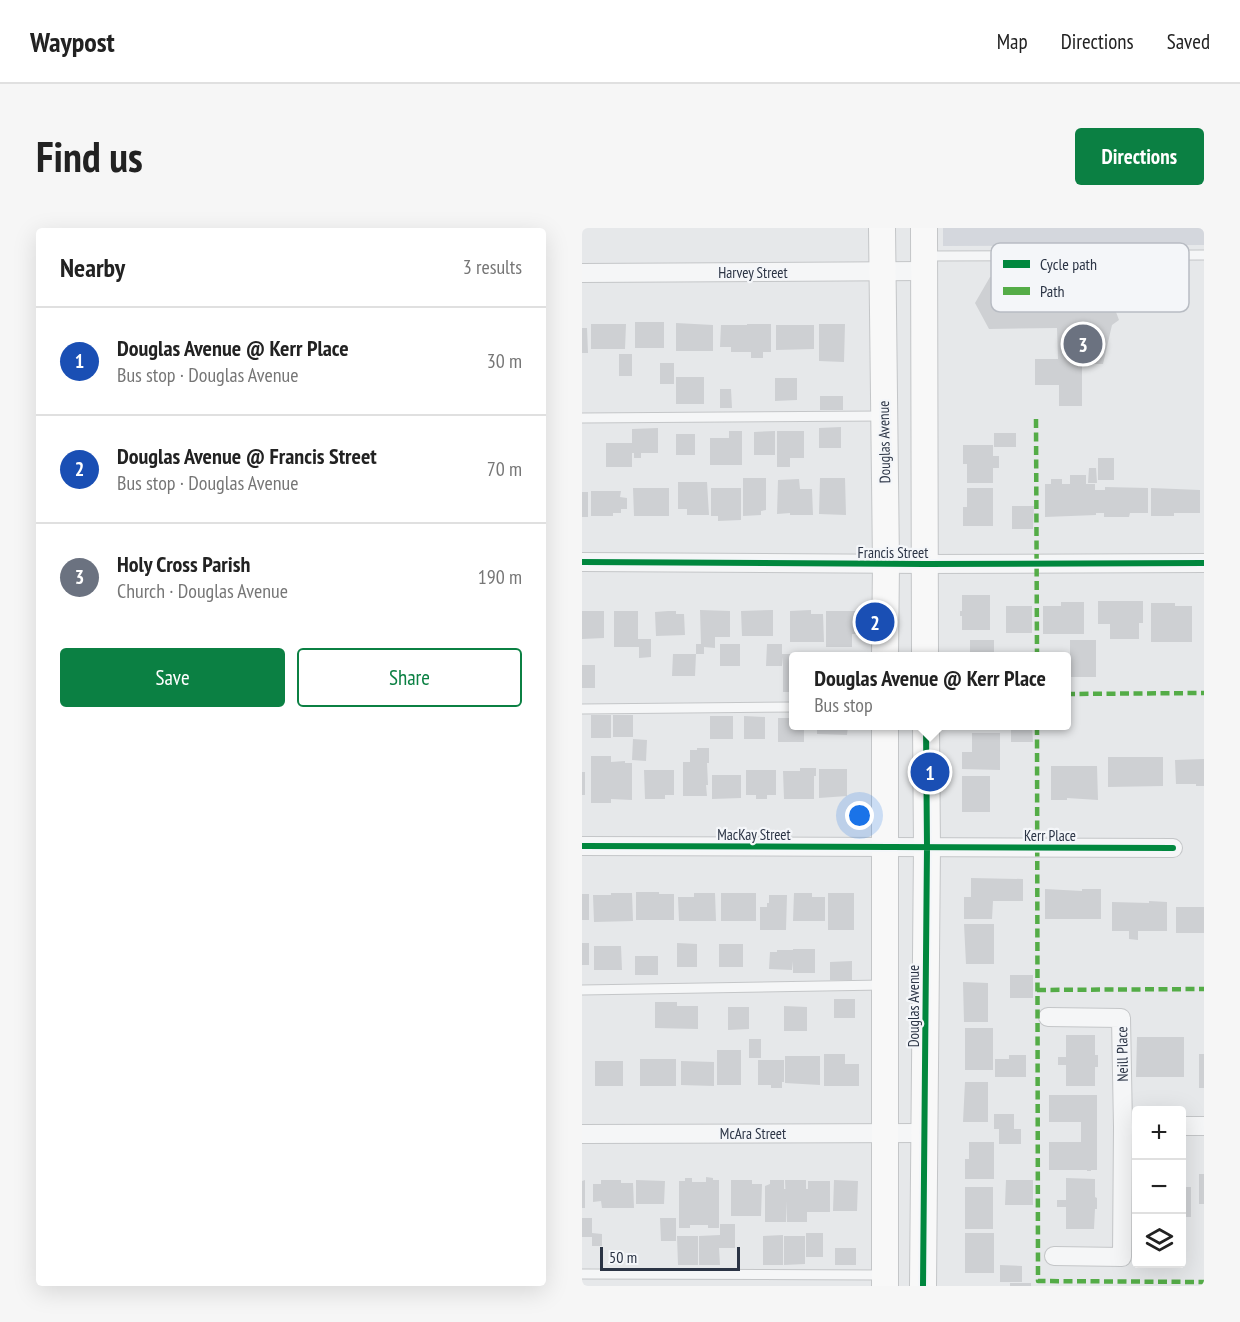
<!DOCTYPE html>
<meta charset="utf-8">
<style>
:root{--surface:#fff;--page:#f6f6f6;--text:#222;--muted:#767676;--line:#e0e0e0;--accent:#0b8043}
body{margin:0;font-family:"PT Sans Narrow",sans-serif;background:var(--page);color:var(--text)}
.controls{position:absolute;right:18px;bottom:18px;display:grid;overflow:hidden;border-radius:6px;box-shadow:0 6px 24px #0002}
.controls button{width:54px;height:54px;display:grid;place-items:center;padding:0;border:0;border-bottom:2px solid var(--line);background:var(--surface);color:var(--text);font:30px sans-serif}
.scale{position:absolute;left:18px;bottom:15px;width:140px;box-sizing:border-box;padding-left:6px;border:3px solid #2b3445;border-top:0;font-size:16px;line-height:21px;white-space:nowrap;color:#2b3445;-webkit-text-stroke:4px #f4f6f9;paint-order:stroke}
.you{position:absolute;left:278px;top:588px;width:21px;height:21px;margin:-15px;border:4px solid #fff;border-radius:50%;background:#1a73e8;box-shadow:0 0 0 9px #1a73e833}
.badge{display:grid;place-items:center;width:39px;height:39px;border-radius:50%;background:var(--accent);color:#fff;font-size:20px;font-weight:700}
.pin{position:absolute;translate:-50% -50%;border:3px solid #fff;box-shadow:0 2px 6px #0006}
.popup{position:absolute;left:207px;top:424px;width:282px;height:78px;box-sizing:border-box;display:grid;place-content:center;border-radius:6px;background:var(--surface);filter:drop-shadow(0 2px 4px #0005);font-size:20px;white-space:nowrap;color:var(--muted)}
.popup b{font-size:22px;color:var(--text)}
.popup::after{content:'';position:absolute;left:50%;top:100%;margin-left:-12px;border:12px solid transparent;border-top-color:var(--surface)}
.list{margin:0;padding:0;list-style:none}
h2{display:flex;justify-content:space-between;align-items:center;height:78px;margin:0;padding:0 24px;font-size:26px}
h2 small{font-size:20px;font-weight:400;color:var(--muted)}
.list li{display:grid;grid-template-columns:39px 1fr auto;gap:18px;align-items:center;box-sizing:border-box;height:108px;padding:0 24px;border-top:2px solid var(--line)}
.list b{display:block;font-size:22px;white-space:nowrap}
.list p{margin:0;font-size:20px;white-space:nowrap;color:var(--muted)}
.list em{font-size:20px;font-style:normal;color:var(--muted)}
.actions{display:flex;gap:12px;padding:18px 24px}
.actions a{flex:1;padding:14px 0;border:2px solid var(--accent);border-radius:6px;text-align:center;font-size:21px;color:var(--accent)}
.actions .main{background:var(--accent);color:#fff}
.icon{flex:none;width:33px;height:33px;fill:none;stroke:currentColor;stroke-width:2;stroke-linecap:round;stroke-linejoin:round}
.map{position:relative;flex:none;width:622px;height:1058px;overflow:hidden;border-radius:6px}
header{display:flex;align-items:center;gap:36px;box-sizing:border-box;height:84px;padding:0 30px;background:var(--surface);border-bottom:2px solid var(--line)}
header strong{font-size:28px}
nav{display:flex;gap:33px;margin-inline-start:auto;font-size:21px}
.intro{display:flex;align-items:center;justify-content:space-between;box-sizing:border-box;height:144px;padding:0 36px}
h1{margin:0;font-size:42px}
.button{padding:15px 27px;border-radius:6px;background:var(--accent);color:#fff;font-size:21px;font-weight:700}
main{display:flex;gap:36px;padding:0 36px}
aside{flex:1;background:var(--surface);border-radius:6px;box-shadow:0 6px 24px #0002}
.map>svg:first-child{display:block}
</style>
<header>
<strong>Waypost</strong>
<nav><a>Map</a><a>Directions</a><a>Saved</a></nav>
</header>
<div class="intro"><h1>Find us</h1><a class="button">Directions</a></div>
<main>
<aside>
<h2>Nearby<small>3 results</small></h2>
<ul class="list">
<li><span class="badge" style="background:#1a4fb4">1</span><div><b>Douglas Avenue @ Kerr Place</b><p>Bus stop · Douglas Avenue</p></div><em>30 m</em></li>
<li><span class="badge" style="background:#1a4fb4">2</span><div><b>Douglas Avenue @ Francis Street</b><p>Bus stop · Douglas Avenue</p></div><em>70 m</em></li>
<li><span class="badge" style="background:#6b7280">3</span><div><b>Holy Cross Parish</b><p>Church · Douglas Avenue</p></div><em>190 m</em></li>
</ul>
<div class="actions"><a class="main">Save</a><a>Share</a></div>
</aside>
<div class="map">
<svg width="622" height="1058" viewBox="0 0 622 1058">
<rect width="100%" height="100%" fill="#e6e8ea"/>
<path fill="#d4d7dd" d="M361,0H622V17L361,18Z"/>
<path fill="#ced0d3" d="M408,49H501L507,63H526L537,92L530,97L521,136H500V178H477V157H453V131H476L475,100L407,101L393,75Z
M53,94H82V120H53Z
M94,95L131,97V123H94Z
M9,96H44L43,121H9Z
M165,96H189V124H181V130H169V124H149V119H138L139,97H165Z
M237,96H263L262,134L237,133Z
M194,97H232V121L194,122Z
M0,100H5L6,125H0Z
M37,126H50V148H37Z
M78,135H92V156H78Z
M94,149H122V176H94Z
M193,150H215V172L193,173Z
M138,161H149L150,180H138Z
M238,168H261V182H238Z
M259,199V220H237V200Z
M76,200V225H59V230H52V225H50V239H24V215H50V201Z
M147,203H160V237H128V210H147Z
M193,203V227H172V204Z
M195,203H222V230H208V239H195Z
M412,205H434V219H412Z
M94,206H113V227H94Z
M381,217H411V228H417V240H411V255H385V236H381Z
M516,230H532V252H516Z
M507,240H514L515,255H506Z
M488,247H504V256H513V262H523V259L566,260V285H548L547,289H522V285H514V287L463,289V256H469V251H480V256H488Z
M161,250H184V282L179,283V287L161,288Z
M238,250H263L264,287L237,286Z
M217,251L218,261H230L231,287H208V285L195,286L196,252Z
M96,254H125L127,287H105V281H96Z
M51,260H87V288H52Z
M129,260H159V292L136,293V288H129Z
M385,260H411V298H381V279H385Z
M569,260L618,262V285H592V288H569Z
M9,263H39L38,269L45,270V281H39V285H31V288H9Z
M0,264H6V289H0Z
M430,278H452L451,301H430Z
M380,367H408V402H380V388H378V383H380Z
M516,373H561V395H557V411H528V396H516Z
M479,374H502V406H461V378H479Z
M569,375H593V378H610V414H569Z
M424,378H450V405H424Z
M118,382L148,383V409H133V420L122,419V426H114V416H119Z
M191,382V408H160L159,383Z
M229,382V386H241L242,414H208V383Z
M0,383H22V410L0,411Z
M32,383H56V411H69V429L57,430V419H32Z
M86,383H94V386H102L103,407L74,408L73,384Z
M244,383H274V406H270V419H244Z
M388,412H412V428H388Z
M488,412H514V449H488Z
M138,416H158V438H138Z
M185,416H200V426H215V428H212V464H201V429L200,438H184Z
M91,426H114L113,448H90Z
M0,437H13V460H0Z
M9,487H29V510H9Z
M31,487H51V509H31Z
M128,488H151V511H128Z
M162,488L183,489V511H162Z
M196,490H212V498H222V514H196Z
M235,498H266L265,507L235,506Z
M429,498H450L451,514H429Z
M390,505H418V542L380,541V524H390Z
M51,511L65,512L64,533L50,532Z
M115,520H127V535H125L126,557H124L125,568H101V534H108V522H115Z
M9,528H29V534L43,533V535H50V572L29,571V575H9Z
M526,529H581V558L526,559Z
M622,531V558H614V556H594L593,532Z
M469,538H515L516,572L485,570V572H469Z
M218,540H234V548H232V571H202L201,543H218Z
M237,541H265V568L237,570Z
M62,542H92V567H83V571H63Z
M164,542H194V567H185V571H174V567H164Z
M0,544H3V567H0Z
M130,547H159V570L130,571Z
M380,548H408V584H380Z
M389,650L441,651V673H411L410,691H382V669H389Z
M463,661L500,663V661H519V691H463Z
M54,664H77V666H92V692H54Z
M29,665H50L51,693L12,694L11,667H29Z
M112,665H133L134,693H97L96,669H112Z
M139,665H174V693H139Z
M212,665H230V669H243V693H211Z
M246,665H272V702H246Z
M0,666H7V692H0Z
M187,667H205L204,702H178V679H185V675H187Z
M567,673L585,674V703H556V712L547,711V703H530V674L567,675Z
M594,679H622V705H594Z
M382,696H412V736H384Z
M0,715H7V737H0Z
M95,715L115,716V739H95Z
M137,716H161V739H137Z
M12,718H39L40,742H12Z
M211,721H233V745H211V733L210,742L187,741L188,724H195V722H211Z
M53,728H76V747H53Z
M270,733V752H248V734Z
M428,747H451V770H428Z
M381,754L406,755V794H382Z
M252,771H273V790H252Z
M73,774H95V778H116V801L73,800Z
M202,778L225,779V803H202Z
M146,779H167V801L146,802Z
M383,800H411V842H383Z
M484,807H513V827H516V839H513V858H484V837H476V829H484Z
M555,809H602V849H554Z
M167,811H179V830H167Z
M135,822H159V857H135Z
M242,826H263V836H277V858H242Z
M617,826H622V860H617Z
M427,827H444V849H413V831H427Z
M203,828H238V857L203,855Z
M58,831H94V858H58Z
M176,832H202V854H200V860H189V857H176Z
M13,833H41V858H13Z
M99,833L132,834V858L99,857Z
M383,854H406V894H381Z
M467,867H515V942H509V943H505V942H467V914H499V894H467Z
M412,886H432V901H439V916H417V901H412Z
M387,914H412V951H383V931H387Z
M617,946H622V976H617Z
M124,949L131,950V952H137V1000H126V997H108V1000H97V953H103V950H110V954H124Z
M484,950L513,951V969L515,970V981H513L512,1001H484V979H475V972H484Z
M3,952V980H0V953Z
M19,952H39V955H51L52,980H20L19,973L11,974V956H19Z
M54,952L83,953L82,976H54Z
M149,952H170V956H180L179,988H149Z
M188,952H202V961H204V994H183V958L188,956Z
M203,952H224V961H226V953H248V984H225V994H205Z
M252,952L276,953L275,983H251Z
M424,952H451V977H423Z
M383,959H411V1001H383Z
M600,959H609V989H600Z
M0,990H10V1005L20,1006V1018H10V1009H0Z
M78,990H94V1013H79Z
M138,996H153V1020H137L138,1037H117V1008L138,1007Z
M224,1005H241V1029H224Z
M383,1005H412V1045H383Z
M201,1007V1037H181V1008Z
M95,1008H116V1037H96Z
M202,1008H223V1036L202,1037Z
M253,1020H274V1037H253Z
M418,1037L440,1038V1054H418Z
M428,1055H449V1058H428Z"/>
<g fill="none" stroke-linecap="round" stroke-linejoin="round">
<defs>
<path id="lane" d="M342,28L622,27
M0,190L301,188
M0,481L212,479
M0,762L301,757
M0,1046L300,1047"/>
<path id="street" d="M0,45L342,43
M0,334L343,336L622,335
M0,618L591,620
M466,789L539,790L541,899L540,1029L472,1028
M600,898H622
M0,906L342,905"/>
<path id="secondary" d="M300,0L304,336L303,428
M342,0L343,428
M303,498V1058
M341,1058L345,619L344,498"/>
</defs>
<use href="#lane" stroke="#c4c6c8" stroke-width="11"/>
<use href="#street" stroke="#c4c6c8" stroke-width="20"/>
<use href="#secondary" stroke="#c4c6c8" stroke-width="28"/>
<use href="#lane" stroke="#f5f6f7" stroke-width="9"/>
<use href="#street" stroke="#f5f6f7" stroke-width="18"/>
<use href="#secondary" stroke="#f8f8f8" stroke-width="26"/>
<path stroke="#54ac47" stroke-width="4.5" stroke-dasharray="9 4.5" stroke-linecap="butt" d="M454,191L455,428
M484,466L622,465
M455,498L456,1053L622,1054
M455,762L622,761"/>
<defs>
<path id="cycleway" d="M0,334L343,336L622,335
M0,618L591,620
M341,1058L345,619L344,498"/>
</defs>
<use href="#cycleway" stroke="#f4f6f9" stroke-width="10"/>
<use href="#cycleway" stroke="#00873e" stroke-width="6"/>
</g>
<g text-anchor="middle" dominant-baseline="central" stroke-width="4.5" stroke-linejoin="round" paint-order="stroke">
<g font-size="15" fill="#2b3445" stroke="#f4f6f9">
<text x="171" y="44">Harvey Street</text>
<text transform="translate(302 214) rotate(-91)">Douglas Avenue</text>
<text x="311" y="324">Francis Street</text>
<text x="172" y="606">MacKay Street</text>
<text x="468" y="607">Kerr Place</text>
<text transform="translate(331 778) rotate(-90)">Douglas Avenue</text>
<text transform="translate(540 826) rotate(-91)">Neill Place</text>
<text x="171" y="905">McAra Street</text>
</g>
</g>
<rect x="409" y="15" width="198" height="69" rx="9" fill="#f4f6f9" stroke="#b8bcc3" stroke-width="1.5"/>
<rect x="421" y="32" width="27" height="8" fill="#00873e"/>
<rect x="421" y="59" width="27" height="8" fill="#54ac47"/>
<g font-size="16" fill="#2b3445">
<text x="458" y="42">Cycle path</text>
<text x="458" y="69">Path</text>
</g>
</svg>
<div class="controls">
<button>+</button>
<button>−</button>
<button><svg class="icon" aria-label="layers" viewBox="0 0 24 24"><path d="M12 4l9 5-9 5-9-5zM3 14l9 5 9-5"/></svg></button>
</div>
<div class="scale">50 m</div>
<div class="you"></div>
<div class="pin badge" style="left:348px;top:544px;background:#1a4fb4">1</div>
<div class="popup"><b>Douglas Avenue @ Kerr Place</b>Bus stop</div>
<div class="pin badge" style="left:293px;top:394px;background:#1a4fb4">2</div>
<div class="pin badge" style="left:501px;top:116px;background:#6b7280">3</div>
</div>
</main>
